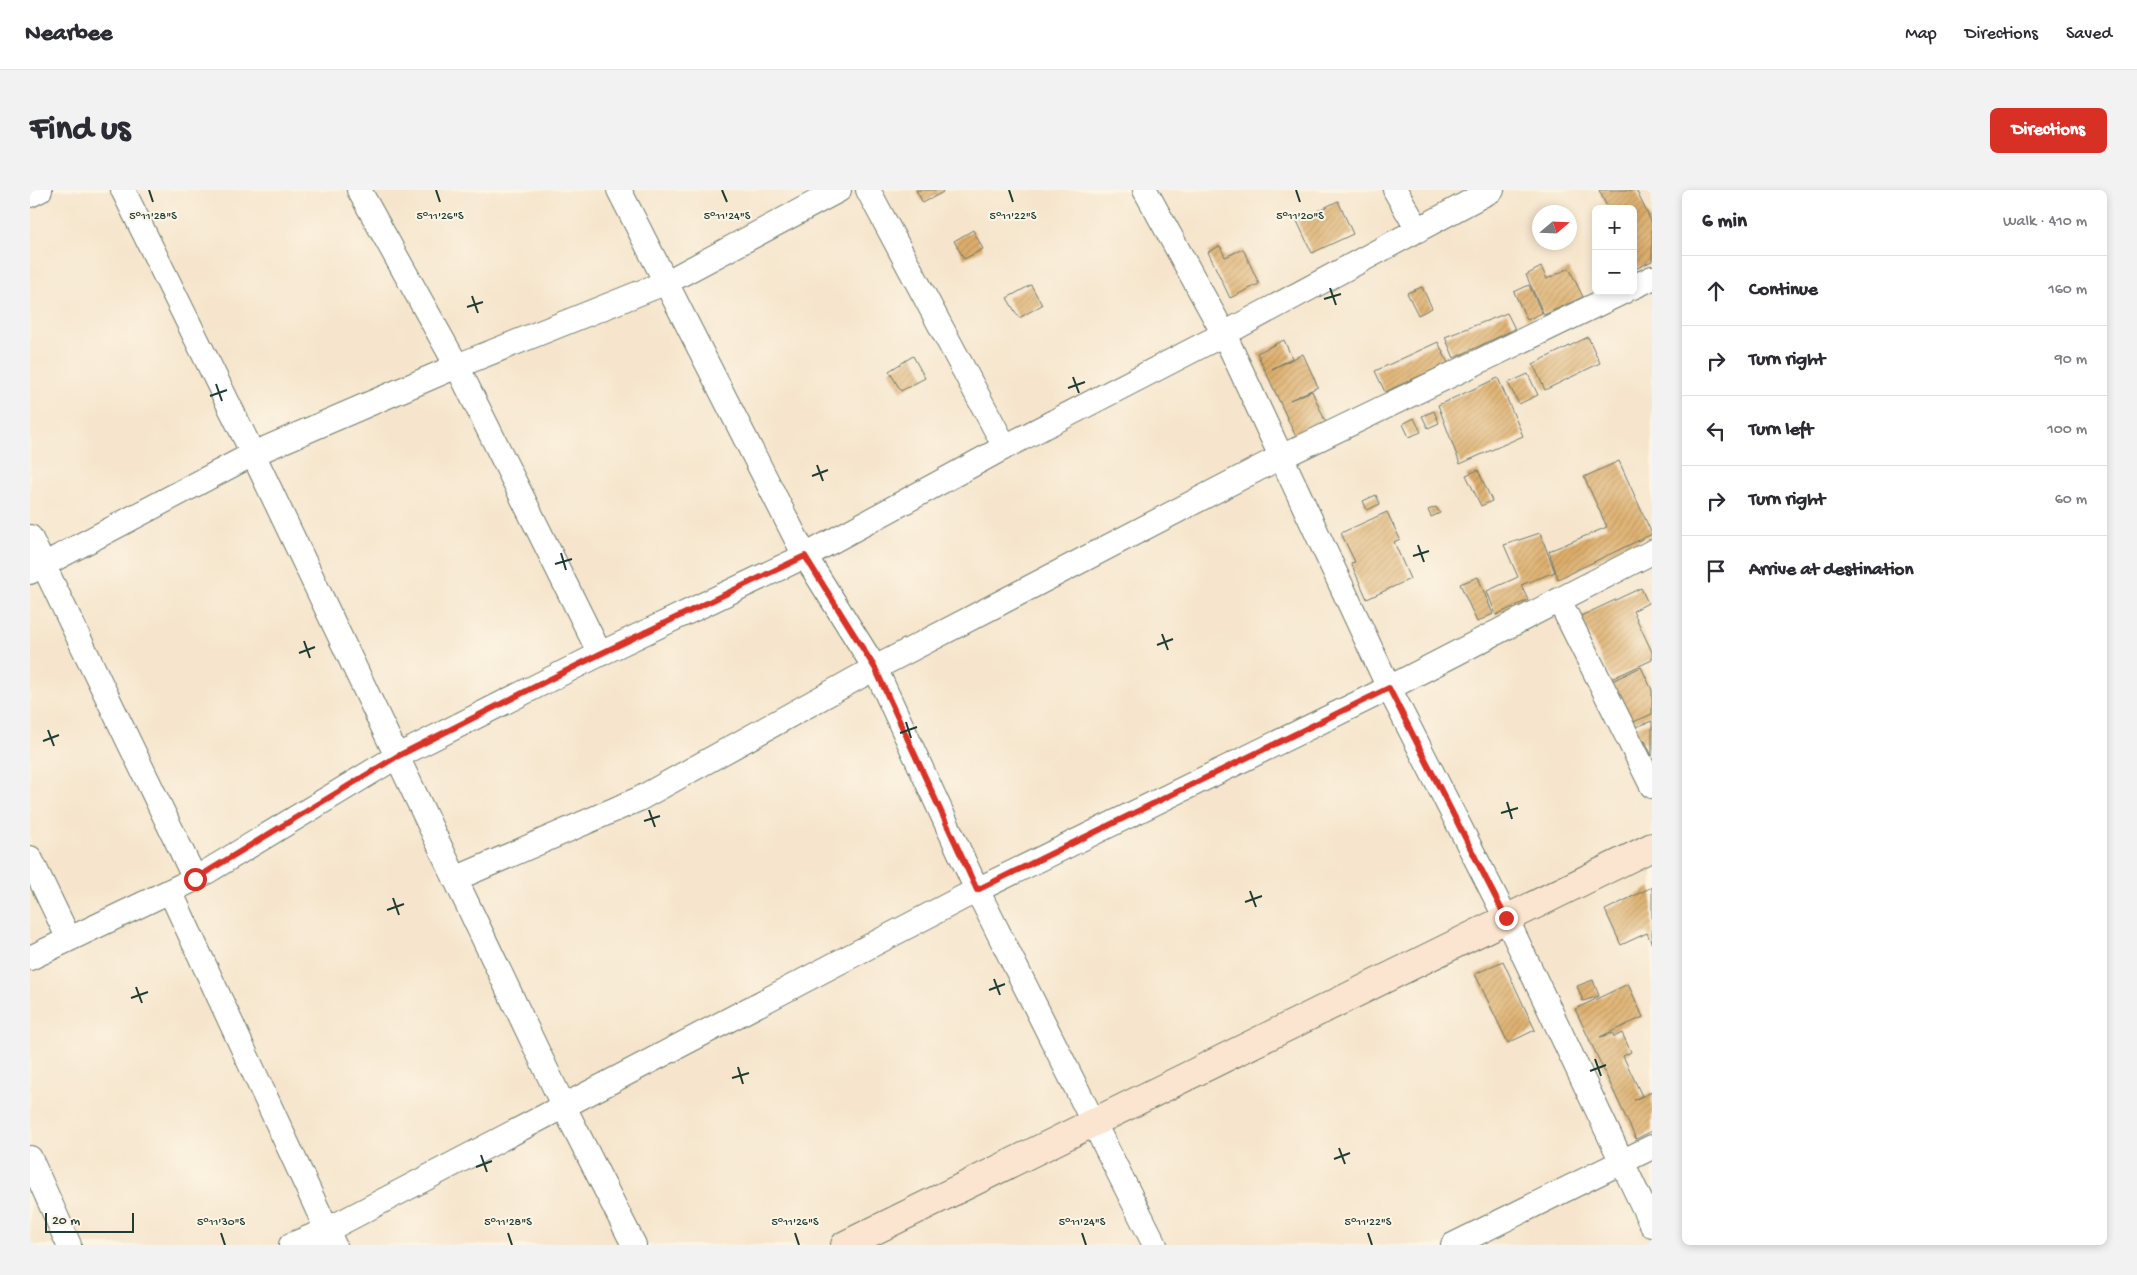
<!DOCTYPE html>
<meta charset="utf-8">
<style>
:root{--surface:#fff;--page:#f2f2f3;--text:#2b2b33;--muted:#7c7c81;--line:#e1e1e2;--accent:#d93025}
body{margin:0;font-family:"Gochi Hand",sans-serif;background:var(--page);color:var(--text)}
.controls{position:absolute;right:15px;top:15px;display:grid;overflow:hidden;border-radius:8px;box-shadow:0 2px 8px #0003}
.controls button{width:45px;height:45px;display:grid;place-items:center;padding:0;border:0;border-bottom:1px solid var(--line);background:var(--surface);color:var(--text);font:25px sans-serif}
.compass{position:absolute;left:1502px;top:15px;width:45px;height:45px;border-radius:50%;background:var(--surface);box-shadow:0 2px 8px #0003;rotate:71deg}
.scale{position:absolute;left:15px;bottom:12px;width:89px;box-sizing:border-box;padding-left:5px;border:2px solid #1f3d34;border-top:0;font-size:14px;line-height:18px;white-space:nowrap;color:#1f3d34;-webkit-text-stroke:4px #fcf5e5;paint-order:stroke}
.stop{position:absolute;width:15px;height:15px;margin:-11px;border:4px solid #d93025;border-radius:50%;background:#fff}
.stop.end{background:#d93025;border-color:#fff;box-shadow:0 1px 5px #0008}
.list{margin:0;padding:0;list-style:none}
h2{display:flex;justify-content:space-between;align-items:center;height:65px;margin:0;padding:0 20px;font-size:21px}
h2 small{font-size:16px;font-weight:400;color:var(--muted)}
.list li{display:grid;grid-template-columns:32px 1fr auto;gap:15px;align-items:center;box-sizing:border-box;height:70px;padding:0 20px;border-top:1px solid var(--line)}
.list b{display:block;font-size:19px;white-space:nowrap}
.list em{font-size:16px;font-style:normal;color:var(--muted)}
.icon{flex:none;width:28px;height:28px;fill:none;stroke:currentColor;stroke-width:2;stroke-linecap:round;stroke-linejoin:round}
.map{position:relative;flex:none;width:1622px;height:1055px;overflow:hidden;border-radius:8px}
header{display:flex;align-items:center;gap:30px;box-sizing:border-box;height:70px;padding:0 25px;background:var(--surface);border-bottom:1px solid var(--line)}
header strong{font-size:24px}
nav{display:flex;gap:28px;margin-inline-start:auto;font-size:18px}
.intro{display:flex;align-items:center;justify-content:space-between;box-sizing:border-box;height:120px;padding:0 30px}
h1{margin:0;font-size:35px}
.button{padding:12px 22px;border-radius:8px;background:var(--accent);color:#fff;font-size:18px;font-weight:700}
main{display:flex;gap:30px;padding:0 30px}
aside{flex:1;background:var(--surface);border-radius:8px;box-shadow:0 2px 8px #0003}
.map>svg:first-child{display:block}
</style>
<header>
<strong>Nearbee</strong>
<nav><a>Map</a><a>Directions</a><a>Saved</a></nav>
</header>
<div class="intro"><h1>Find us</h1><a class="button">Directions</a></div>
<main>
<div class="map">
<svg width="1622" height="1055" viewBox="0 0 1622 1055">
<defs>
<pattern id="building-hatch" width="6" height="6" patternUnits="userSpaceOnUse" patternTransform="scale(1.25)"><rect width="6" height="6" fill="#deae6b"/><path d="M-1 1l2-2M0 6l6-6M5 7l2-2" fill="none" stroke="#b38f59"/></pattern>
</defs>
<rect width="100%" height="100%" fill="#fcf5e5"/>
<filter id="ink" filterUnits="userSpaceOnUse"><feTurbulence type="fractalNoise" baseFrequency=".02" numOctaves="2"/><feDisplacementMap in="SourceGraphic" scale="10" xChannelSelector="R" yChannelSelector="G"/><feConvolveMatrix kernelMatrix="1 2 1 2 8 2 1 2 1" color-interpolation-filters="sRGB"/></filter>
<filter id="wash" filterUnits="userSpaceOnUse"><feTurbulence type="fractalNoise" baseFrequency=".0096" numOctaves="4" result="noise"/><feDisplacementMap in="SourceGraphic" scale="20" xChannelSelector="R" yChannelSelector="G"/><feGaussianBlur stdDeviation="1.12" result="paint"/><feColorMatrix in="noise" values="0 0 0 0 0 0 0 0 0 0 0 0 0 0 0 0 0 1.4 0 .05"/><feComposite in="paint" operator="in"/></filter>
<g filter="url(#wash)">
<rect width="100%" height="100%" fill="#f6e5cc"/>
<g id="blocks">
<path fill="url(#building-hatch)" d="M886,0H912L913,2L893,13Z
M1569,0H1606L1622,33V71L1603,80V19H1578Z
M1308,11L1323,44L1282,63L1267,31Z
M943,40L953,59L934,69L924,51Z
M1190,56L1195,67L1213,59L1229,94L1200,108L1178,62Z
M1511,77L1517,89L1539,78L1553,107L1514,125L1496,85Z
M1001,95L1012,115L989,128L977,108Z
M1499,95L1512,123L1497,130L1484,102Z
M1392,97L1402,118L1388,125L1377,103Z
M1477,123L1485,139L1424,168L1415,147Z
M1558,147L1570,173L1515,200L1503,174Z
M1254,150L1262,168L1242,179L1273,164L1288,197L1260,210L1282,201L1296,233L1266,247L1227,163Z
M1408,152L1418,173L1355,202L1345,181Z
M883,166L895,188L871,201L859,181Z
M1498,184L1508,205L1489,214L1478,193Z
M1468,188L1493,246L1430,274L1408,215Z
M1404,221L1409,233L1398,238L1392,226Z
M1384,228L1391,242L1379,247L1373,234Z
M1589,271L1622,344L1528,389L1519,361L1577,337L1554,287Z
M1448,280L1462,311L1451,316L1436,285Z
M1346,305L1350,314L1337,320L1333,311Z
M1406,317L1410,323L1401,327L1398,320Z
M1357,322L1370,349L1364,352L1380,389L1337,409L1321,373L1325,372L1311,343Z
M1510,343L1525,382L1491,395L1498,410L1466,425L1457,401L1488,387L1474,355Z
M1448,387L1463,424L1447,432L1430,394Z
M1611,398L1618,413L1603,421L1622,462V470L1581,489L1551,426Z
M1611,477L1622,500V524L1599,534L1580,492Z
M1622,531V566L1615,551L1609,554L1603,538Z
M1622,697V754L1617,743L1591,755L1575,720Z
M1473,771L1505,840L1478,853L1445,784Z
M1563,790L1569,806L1553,811L1547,796Z
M1598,794L1613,827L1570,847L1583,843L1584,847L1592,843L1601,862L1593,866L1612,906L1604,910L1622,902V941L1606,949L1545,819Z"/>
</g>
</g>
<g filter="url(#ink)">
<use href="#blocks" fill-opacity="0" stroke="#6a7869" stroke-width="1"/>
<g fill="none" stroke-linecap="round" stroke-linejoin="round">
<defs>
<path id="street" d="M93,0L223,264L533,915L604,1055
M329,0L427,176L570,464
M589,0L775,366L845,478L947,700L1125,1055
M838,0L975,257
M1115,0L1194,144L1359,498L1476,728L1622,1035
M1365,0L1388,40
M0,5L10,0
M1603,97L1622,88
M0,347L165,689
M0,382L223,264L427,176L637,92L809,0
M1529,410L1622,596
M0,668L39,749
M425,689L609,609L845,478L1239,273L1595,101
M140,701L304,1055
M0,768L165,689L366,567L570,464L775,366L975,257L1194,144L1462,0
M0,968L39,1055
M261,1055L297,1040L947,700L1359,498L1622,362
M1423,1055L1622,957"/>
<path id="secondary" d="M815,1055L1622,657"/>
</defs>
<use href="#street" stroke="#6a7869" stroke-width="26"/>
<use href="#secondary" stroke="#6a7869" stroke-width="30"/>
<use href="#street" stroke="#fff" stroke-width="24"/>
<use href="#secondary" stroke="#fce5d0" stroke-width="28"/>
</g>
</g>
<g fill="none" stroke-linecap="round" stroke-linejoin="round" filter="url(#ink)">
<path stroke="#d93025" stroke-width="6" d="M165,689L366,567L570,464L775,366L845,478L947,700L1359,498L1476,728"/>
</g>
<path fill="none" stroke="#1f3d34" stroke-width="2" d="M119,0L123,12M406,0L410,12M692,0L697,12M979,0L983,12M1266,0L1270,12M1300,98L1306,115M442,106L448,123M1294,109L1311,104M437,117L453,112M1043,187L1049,203M186,194L192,211M1038,198L1055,192M180,206L197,200M787,275L793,291M782,286L798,280M1388,355L1394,372M531,363L536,380M1383,366L1399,361M525,374L542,369M1132,444L1138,460M274,451L280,468M1127,455L1143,449M269,463L285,457M876,532L881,548M18,540L24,556M870,543L887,537M13,551L29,545M1477,612L1482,629M619,620L625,637M1471,623L1488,618M614,631L630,626M1220,701L1226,717M363,708L369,725M1215,712L1232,706M357,720L374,714M964,789L970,805M106,797L112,813M959,800L975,794M101,808L118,802M1565,869L1571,886M708,877L713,894M1560,881L1576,875M702,888L719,883M1309,958L1315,974M451,965L457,982M1304,969L1320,963M446,977L462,971M191,1043L195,1055M478,1043L482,1055M765,1043L769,1055M1052,1043L1056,1055M1338,1043L1342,1055"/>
<g font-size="12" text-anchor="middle" fill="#1f3d34" stroke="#fcf5e5" stroke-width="4" stroke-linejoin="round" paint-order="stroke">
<text x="1270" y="29">5°11'20"S</text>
<text x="123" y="29">5°11'28"S</text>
<text x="410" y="29">5°11'26"S</text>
<text x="697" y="29">5°11'24"S</text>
<text x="983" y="29">5°11'22"S</text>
<text x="191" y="1035">5°11'30"S</text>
<text x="478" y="1035">5°11'28"S</text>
<text x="765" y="1035">5°11'26"S</text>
<text x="1052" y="1035">5°11'24"S</text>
<text x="1338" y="1035">5°11'22"S</text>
</g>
</svg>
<div class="controls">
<button>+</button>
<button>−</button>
</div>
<svg class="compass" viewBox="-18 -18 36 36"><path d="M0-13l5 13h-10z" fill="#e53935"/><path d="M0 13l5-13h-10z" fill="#7c7c81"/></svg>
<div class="scale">20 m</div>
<div class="stop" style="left:165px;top:689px"></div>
<div class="stop end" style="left:1476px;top:728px"></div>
</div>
<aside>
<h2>6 min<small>Walk · 410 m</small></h2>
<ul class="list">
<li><svg class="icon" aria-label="ahead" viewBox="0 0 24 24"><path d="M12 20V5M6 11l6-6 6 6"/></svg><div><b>Continue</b></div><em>160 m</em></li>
<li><svg class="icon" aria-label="right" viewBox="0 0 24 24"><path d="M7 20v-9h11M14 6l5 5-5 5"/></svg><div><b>Turn right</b></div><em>90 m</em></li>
<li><svg class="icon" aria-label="left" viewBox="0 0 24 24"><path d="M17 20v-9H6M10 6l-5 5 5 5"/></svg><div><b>Turn left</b></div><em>100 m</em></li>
<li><svg class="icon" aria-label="right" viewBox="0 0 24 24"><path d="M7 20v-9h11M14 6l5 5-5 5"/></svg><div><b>Turn right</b></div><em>60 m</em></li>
<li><svg class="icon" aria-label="arrive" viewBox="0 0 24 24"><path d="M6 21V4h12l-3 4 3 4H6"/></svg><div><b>Arrive at destination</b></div></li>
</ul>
</aside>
</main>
